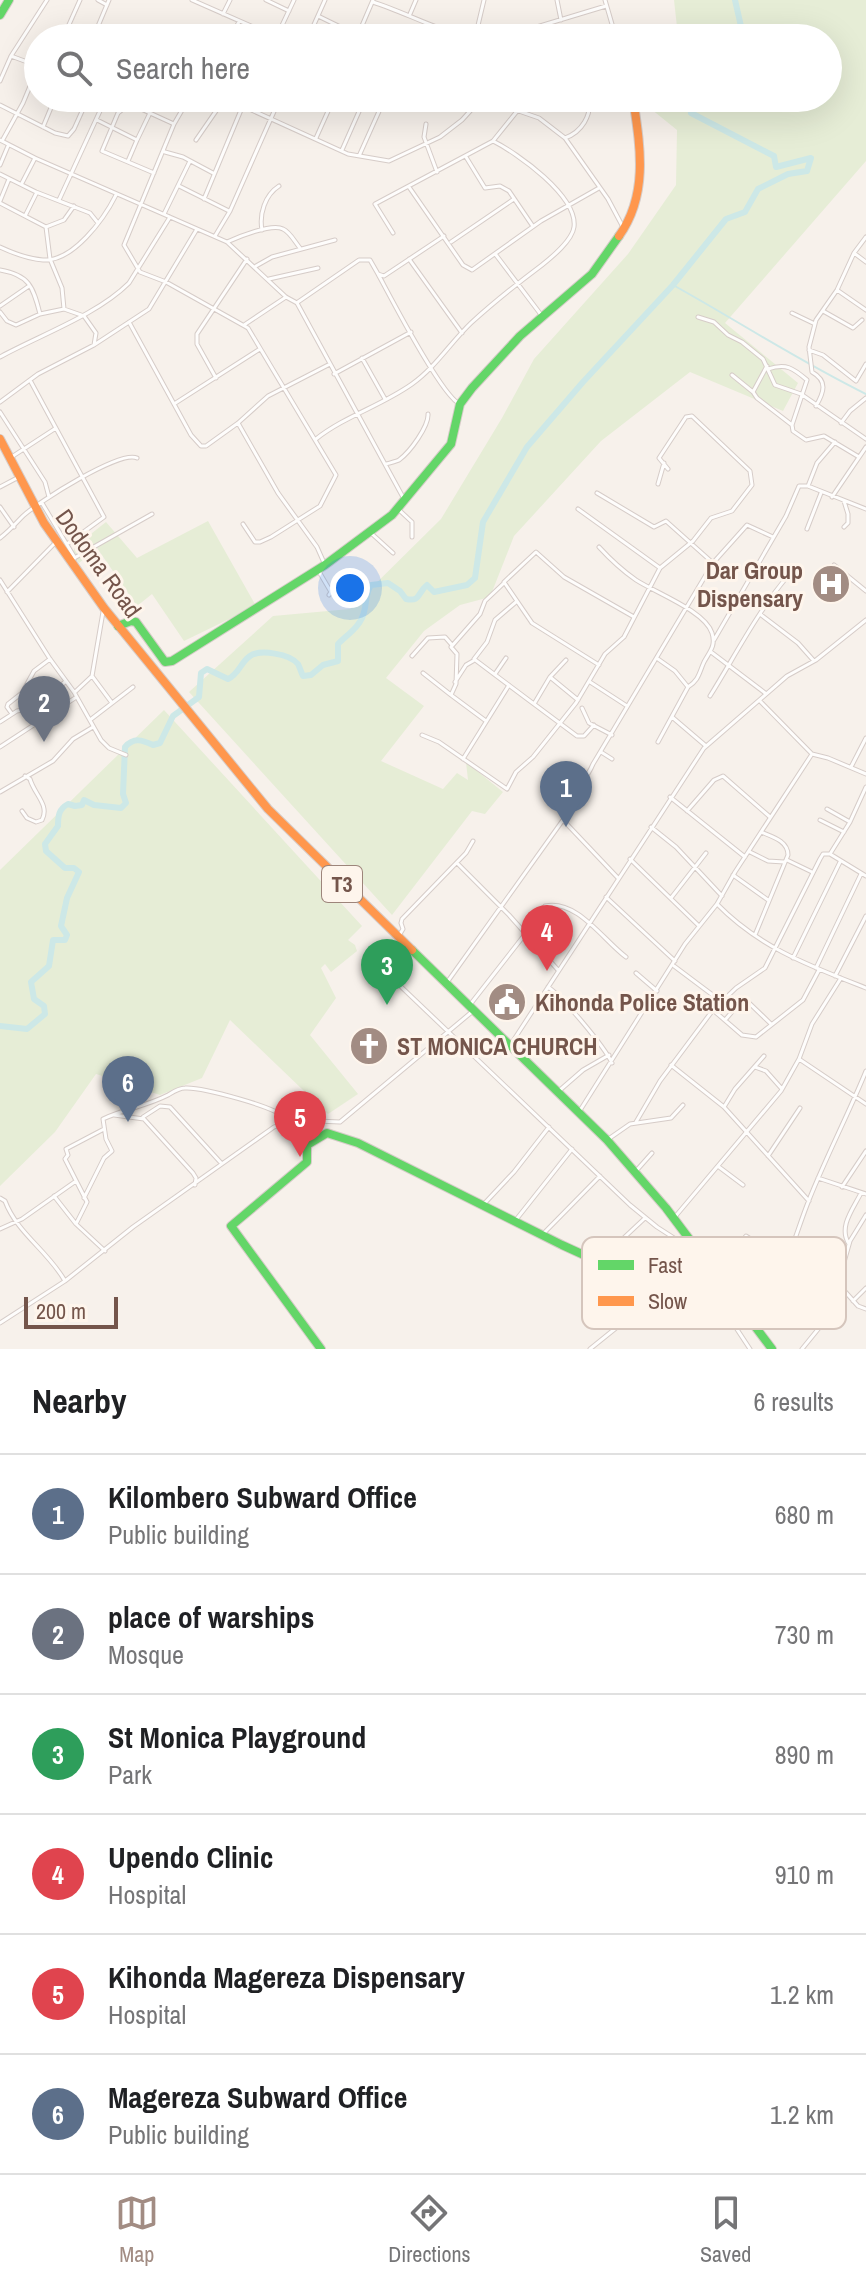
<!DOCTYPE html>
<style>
:root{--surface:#fff;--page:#f6f6f6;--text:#202124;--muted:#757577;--line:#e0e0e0;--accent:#a28c83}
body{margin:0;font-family:"Archivo Narrow",sans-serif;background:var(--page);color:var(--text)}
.scale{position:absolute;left:24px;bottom:20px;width:94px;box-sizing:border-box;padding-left:8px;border:4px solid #74554b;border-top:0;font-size:22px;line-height:28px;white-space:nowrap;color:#74554b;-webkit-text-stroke:6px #fef5ec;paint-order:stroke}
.you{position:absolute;left:350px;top:588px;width:28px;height:28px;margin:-20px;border:6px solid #fff;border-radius:50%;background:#1a73e8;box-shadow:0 0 0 12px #1a73e833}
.badge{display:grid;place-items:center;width:52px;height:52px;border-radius:50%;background:var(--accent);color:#fff;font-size:26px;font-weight:700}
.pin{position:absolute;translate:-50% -66px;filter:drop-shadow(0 2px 4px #0008)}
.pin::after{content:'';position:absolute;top:42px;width:28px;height:24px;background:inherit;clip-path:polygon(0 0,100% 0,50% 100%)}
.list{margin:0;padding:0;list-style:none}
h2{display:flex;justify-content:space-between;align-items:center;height:104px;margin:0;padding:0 32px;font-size:34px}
h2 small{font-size:26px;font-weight:400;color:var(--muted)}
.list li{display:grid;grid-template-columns:52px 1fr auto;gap:24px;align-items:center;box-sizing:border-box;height:120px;padding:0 32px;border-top:2px solid var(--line)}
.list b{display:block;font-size:30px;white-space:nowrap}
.list p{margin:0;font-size:26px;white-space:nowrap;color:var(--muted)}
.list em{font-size:26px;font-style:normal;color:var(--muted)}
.icon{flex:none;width:44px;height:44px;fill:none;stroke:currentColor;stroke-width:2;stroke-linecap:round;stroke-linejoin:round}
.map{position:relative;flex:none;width:866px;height:1349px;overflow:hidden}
.search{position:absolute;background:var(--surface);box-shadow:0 8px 32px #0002;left:24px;right:24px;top:24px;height:88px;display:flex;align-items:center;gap:20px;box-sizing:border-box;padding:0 28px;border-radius:44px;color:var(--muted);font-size:30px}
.sheet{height:824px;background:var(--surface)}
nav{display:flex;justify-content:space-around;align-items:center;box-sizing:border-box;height:112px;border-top:2px solid var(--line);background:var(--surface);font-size:22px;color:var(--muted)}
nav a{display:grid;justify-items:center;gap:4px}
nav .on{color:var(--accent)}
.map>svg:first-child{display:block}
</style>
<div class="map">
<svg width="866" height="1349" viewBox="0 0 866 1349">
<rect width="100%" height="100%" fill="#f7f1eb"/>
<path fill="#e6edd6" d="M674,0H866V161L725,323L798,383L783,411L690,372L601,441L514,536L490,597L460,605L424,631L386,678L424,706L381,761L443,789L457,773L468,780L466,762L503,792L485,814L472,811L392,915L189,692L273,616L350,609L441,519L502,418L534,359L628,254L676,185L677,130L651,109L648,98H828V38H661L677,27Z
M208,521L256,606L184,641L152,594L137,606L97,548L79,563L72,553L77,545L106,522L137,558Z
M164,710L362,926L348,940L355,945L357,951L331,972L325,964L321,968L336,998L310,1035L358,1094L328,1114L230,1020L202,1078L160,1095L96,1074L55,1132L0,1186V870Z"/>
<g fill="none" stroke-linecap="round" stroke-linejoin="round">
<path stroke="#cde8e7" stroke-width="2" d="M673,285C738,321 799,361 866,394"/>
<path stroke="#cde8e7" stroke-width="6" d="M735,0L743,35L760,38
M0,1026L27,1029L45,1014L44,1006L34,999L31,982L49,966L53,940H65L67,935L61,926L67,898L79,872L74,868H65L46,851L45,844L58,826C58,815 59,809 68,804L75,806L82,805L84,800L94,805L121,808L126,803L123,794L125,747C134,737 142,740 153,745L160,743L173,716L199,697L201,673L207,669L228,679C239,674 240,663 250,656C260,649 290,654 298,664C300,668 301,672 303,676L311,675L323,665L338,661V644C348,634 361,626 364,612C367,602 365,594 371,585L388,583L400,591L406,599C421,602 417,593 427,585L434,592L467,585L475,578L483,522L527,447L583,382L673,285L726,219L745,212L758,189L788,174L807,171L811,158L776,167L774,156L691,113L705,98"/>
<defs>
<path id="street" d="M98,0L107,5
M192,0L276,37
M266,0L289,11
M557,0L561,20
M605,0L616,38
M373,2C407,13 440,32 475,38L484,0
M223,14L230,0
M410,14L416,0
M318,16L363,38
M358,35L373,0
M277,36L294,0
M63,38L80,0
M93,38L109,0
M229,38L239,22
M308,38L325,0
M500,38L606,6
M11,56L38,66
M0,81L11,56L47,0
M117,98L174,124
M189,98L174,124L124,245L140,272L166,282L248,328L336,475L320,506L271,537L260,542H255L243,524
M225,98L348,154L389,161L440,137L462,120L482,98
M492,98L513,109L539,118L565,138L608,199L624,229
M129,104L118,113L102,151L154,173
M0,105L55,133L68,136L74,129L88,98
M513,109L516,98
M97,120L137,140L128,161
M426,124L424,137L437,172
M43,127L55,98
M316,138L334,98
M565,138C582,132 592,115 589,98
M0,140L35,158L227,242L286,297L297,303L404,499
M137,140L149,115
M196,140L225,98
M2,141L23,103L38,67
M342,150L365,98
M165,152L183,157L213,173
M359,156L385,98
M466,157L485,188L500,186L509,191L532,225
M0,165L8,146
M0,174L36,192L90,213L98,223
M22,183L35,158
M179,186L229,211
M409,187L463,265L472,270L541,221L599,188
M204,199L246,98
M59,200L106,98
M0,201L9,179
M0,203L46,227L64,220L74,206
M164,214L190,161
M25,216L36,194
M46,227L50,259L62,288L64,309L84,316L96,333L94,345
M262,230C259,214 265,195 279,186
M393,233L375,204L493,141L518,110
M215,236L230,211L280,98
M227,242C238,237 272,223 283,229C290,232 295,242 300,248
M451,242L514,199
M0,247C13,253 28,259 43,260C73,262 104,219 116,195
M854,253L866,262
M496,255L542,316
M409,259L462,333
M256,266L272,257L335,240
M0,270C29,275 33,286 40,314
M378,274C390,296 442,397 460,404
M269,279L318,268
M837,290L866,310
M298,302L359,260H370L378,274L384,276L444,236
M0,306L29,286
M823,311L853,328L862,320
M0,312L7,321L16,325L40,314L64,309
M792,313L815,324
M698,317L714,322L728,335L742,342L763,359L775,385L801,394L866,439
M129,322L174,404L260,349
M244,325L286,297
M809,350L823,355L856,381L866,364
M0,357C40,335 97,315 129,283L170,217
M362,358L385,399
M767,366L753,392L757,398L792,425L793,431L806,440L824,436L859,457
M768,369C786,363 793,368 807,380L792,425
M334,374L411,332
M732,375L753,392
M216,378L197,344V334L247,259
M31,382L104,517L67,544
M0,402L38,374L94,345L149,309L197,229
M174,404L191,435L201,446H206L238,423L268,396L330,364
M816,406C824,392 828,381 812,372L809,347L816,320L837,290L854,253L866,237
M0,412L45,482L49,497
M238,423L278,493L317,547L325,565
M841,423L850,411L866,398
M316,439C345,416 381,406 412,384C435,368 451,342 471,323C494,302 518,283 542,265C552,257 572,241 574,227C578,196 517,153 493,141
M10,458L56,428
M385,464C387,464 397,461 399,460C410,452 429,426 428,414
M658,484L664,463
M808,486L817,463L835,442
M0,487L17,478
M597,493L654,527L666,521L713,563
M832,497L866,447
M42,503L75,558
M0,507L14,527
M398,509L412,522V537
M578,509L660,568
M844,527L848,523V514L844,501
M807,529L821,493
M371,533L393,553
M0,538C9,531 15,524 23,516C38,502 120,450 137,458
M599,547C610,559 623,571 636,580C656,593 705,611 712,633C716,646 710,651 704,662C699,673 699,680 688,687
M69,561L152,514
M834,565L866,591
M318,570L331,592L329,595
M0,580L50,659L74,692L101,740L109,748L126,755
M7,592L55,543
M516,602L495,620L487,642L474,659L534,704
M760,614L798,643L814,661
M714,640L786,516L799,486H808L866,509
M711,652L765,693
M412,656L428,638L445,637L452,645
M658,659L675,671L688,687L658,742
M566,660L550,677L534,704L577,736H584L594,725
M599,665L532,623L504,582L536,552L564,577L634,617
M423,673L451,695
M495,674L506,658
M92,676L112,703
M550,677L578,700
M455,682L466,665L473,661
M590,682L627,706
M75,692L92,676L103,612
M710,696C735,656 756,614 787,577
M760,701L812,754L828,758L866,774
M582,708L589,723L612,735
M12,714L7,707L8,704L22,693L34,671L50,659
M672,717L706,746
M90,720L133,687
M486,721L451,695L456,684L457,654L451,647L480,614L485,601L504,583
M0,722L17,711L36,707L65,682
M422,735L439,742L507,789L516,772L533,757L576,703L605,654L624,637L660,568L693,541L711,518L732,511L752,485L750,471L692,416L686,417L659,458L668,469
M0,747L75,698
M601,752L612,759
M463,759L509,685
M851,767L866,738
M547,780L557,800L568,810
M866,787L850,822L830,854L866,876
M0,792L53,761L73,739L93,727
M670,797L745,857
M827,809L850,822
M22,811L27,818L36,822L42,820C50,805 34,794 30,779L25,776
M687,811L714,780L723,776L770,817
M563,820L618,878
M820,820L844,832
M651,827L676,847L722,896
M750,852L768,861L784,862
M630,859L698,925
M787,860L812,872
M457,863L509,915L558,970
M733,875L768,900
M606,897L675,961
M671,898L706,853
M717,904C760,948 810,966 866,988
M524,931L545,906C577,899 603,940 626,957
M400,934L403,929L401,923L402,919L466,853L473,841
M755,935L788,855C788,841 773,837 761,832
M402,942L400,958L391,974L394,980L630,1205L657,1227L688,1247L706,1269
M793,958L840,862
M674,966L722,1002
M816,968L861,874
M636,973L657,991
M835,976L866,916
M448,981L563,820C567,813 567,807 570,800C577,787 587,779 593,764L713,563L747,525L773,537
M548,987C563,997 604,1046 612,1063
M469,1006L526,933
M713,1010L742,1035L756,1037L803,1000L819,970
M725,1020L744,998L771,1024
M511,1044L704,748L787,676L816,660L866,620
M799,1059L866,1104
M671,1065L724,1107L809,1201
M755,1067L766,1071L782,1089
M560,1090L583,1070L609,1055
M724,1107L735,1089L764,1056
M579,1112L685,944L717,904L735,872L812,754
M114,1115L144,1119L193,1173L196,1178L195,1185
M143,1117L160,1106L170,1107L222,1164
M636,1122L660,1081L713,1010L736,988L765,968L820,859L823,854H830
M607,1140L630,1124L671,1118L683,1105
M768,1156L800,1108
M719,1167L743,1185
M636,1171L652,1153
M818,1178L866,1194
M842,1187L866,1151
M54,1196L76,1224L105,1251
M0,1198L5,1201C17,1233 48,1251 65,1281
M84,1198L104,1158L112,1151L106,1139L103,1119C124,1109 147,1106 168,1095C173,1092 179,1088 185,1088C202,1087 277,1107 287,1119
M483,1205L514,1172L549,1127
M674,1218L781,1091L799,1059L812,1024L841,978
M515,1221L572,1149
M76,1224L87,1202L65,1159L68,1155L66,1149L104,1129
M0,1229L22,1219L76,1181
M542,1235L600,1176
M795,1241L815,1258L858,1306L866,1309
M849,1244C838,1227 853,1209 861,1193
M598,1262L645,1218
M724,1265L767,1300
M724,1265L729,1280
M712,1266L729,1257L746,1236C765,1246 762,1259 780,1271
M700,1273L750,1349
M834,1279L842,1269L850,1241L866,1215
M853,1301L866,1288
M751,1321C780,1296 794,1237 809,1200C826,1157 848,1115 866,1071
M0,1323L65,1281L133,1227L274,1127L294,1120L340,1122L473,1011
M590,1349L616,1328L706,1270
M802,1349L828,1317L844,1291"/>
<path id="fast" d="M0,15L9,0
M118,626L131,621L136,622L165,662L172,661L325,565L392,515L451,444L460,404L472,388L520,336L592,274L619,236
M412,950L607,1140L666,1208L772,1349
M321,1349L231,1226L307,1162V1145L327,1133L358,1143L562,1245L669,1294"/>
<path id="slow" d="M619,236C649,194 640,145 633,98
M0,439L44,523L104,608L268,809L412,950"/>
</defs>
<use href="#street" stroke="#d6ccc8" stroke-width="5"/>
<use href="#fast" stroke="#d6ccc8" stroke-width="10"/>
<use href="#slow" stroke="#d6ccc8" stroke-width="10"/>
<use href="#street" stroke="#fefdfc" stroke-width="3"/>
<use href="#fast" stroke="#63d668" stroke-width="8"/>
<use href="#slow" stroke="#ff974d" stroke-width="8"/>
</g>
<defs>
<symbol id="hospital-disc" viewBox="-11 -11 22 22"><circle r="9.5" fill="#a28c83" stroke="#fef5ec"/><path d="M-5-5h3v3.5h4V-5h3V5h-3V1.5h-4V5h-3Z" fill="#fff"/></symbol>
<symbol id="civic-disc" viewBox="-11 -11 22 22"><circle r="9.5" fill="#a28c83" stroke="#fef5ec"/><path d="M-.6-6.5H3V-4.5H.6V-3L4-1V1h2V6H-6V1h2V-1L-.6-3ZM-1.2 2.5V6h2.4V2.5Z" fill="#fff"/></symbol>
<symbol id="church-disc" viewBox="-11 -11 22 22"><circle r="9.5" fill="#a28c83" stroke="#fef5ec"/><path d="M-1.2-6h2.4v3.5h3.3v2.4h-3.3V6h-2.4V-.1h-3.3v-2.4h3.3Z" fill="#fff"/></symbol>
</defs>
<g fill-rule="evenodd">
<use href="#hospital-disc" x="809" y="562" width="44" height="44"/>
<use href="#civic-disc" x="485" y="980" width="44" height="44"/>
<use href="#church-disc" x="347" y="1024" width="44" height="44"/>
</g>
<g text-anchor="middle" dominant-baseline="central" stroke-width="6" stroke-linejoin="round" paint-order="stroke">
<rect fill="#fef5ec" stroke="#9d857b" stroke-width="2" x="322" y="866" width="40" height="36" rx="6"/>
<g font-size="22" font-weight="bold" fill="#74554b">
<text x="342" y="884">T3</text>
</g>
<g font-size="24" fill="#74554b" stroke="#fef5ec">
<text transform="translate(99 563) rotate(54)">Dodoma Road</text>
</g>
<g font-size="24" font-weight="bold" fill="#74554b" stroke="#fef5ec" text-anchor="start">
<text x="803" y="570" text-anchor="end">Dar Group<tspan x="803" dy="28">Dispensary</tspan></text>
<text x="535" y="1002">Kihonda Police Station</text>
<text x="397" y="1046">ST MONICA CHURCH</text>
</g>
</g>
<rect x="582" y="1237" width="264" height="92" rx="12" fill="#fef5ec" stroke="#d5c5bc" stroke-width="2"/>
<rect x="598" y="1260" width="36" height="10" fill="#63d668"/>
<rect x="598" y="1296" width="36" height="10" fill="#ff974d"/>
<g font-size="22" fill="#74554b">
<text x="648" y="1273">Fast</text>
<text x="648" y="1309">Slow</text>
</g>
</svg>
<div class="scale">200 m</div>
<div class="you"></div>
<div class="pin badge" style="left:566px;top:827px;background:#5c6f8a">1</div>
<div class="pin badge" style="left:44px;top:742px;background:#6b7280">2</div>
<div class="pin badge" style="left:387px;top:1005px;background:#2e9e5b">3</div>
<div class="pin badge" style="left:547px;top:971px;background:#e0444e">4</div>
<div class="pin badge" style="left:300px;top:1157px;background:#e0444e">5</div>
<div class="pin badge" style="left:128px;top:1122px;background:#5c6f8a">6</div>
<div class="search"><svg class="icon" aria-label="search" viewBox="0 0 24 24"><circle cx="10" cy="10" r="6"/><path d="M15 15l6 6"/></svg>Search here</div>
</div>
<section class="sheet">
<h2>Nearby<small>6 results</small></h2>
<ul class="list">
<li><span class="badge" style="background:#5c6f8a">1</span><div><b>Kilombero Subward Office</b><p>Public building</p></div><em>680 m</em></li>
<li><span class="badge" style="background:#6b7280">2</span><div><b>place of warships</b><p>Mosque</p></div><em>730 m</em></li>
<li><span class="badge" style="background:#2e9e5b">3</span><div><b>St Monica Playground</b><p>Park</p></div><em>890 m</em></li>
<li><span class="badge" style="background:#e0444e">4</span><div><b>Upendo Clinic</b><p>Hospital</p></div><em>910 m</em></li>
<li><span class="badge" style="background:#e0444e">5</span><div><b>Kihonda Magereza Dispensary</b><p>Hospital</p></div><em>1.2 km</em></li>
<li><span class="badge" style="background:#5c6f8a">6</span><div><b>Magereza Subward Office</b><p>Public building</p></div><em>1.2 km</em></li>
</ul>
</section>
<nav>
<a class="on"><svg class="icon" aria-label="map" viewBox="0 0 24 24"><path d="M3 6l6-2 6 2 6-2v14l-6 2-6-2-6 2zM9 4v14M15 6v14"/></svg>Map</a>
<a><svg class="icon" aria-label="directions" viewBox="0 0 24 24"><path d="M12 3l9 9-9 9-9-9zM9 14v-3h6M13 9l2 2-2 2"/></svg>Directions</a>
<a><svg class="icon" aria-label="saved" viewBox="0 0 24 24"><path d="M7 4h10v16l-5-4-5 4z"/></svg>Saved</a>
</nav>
